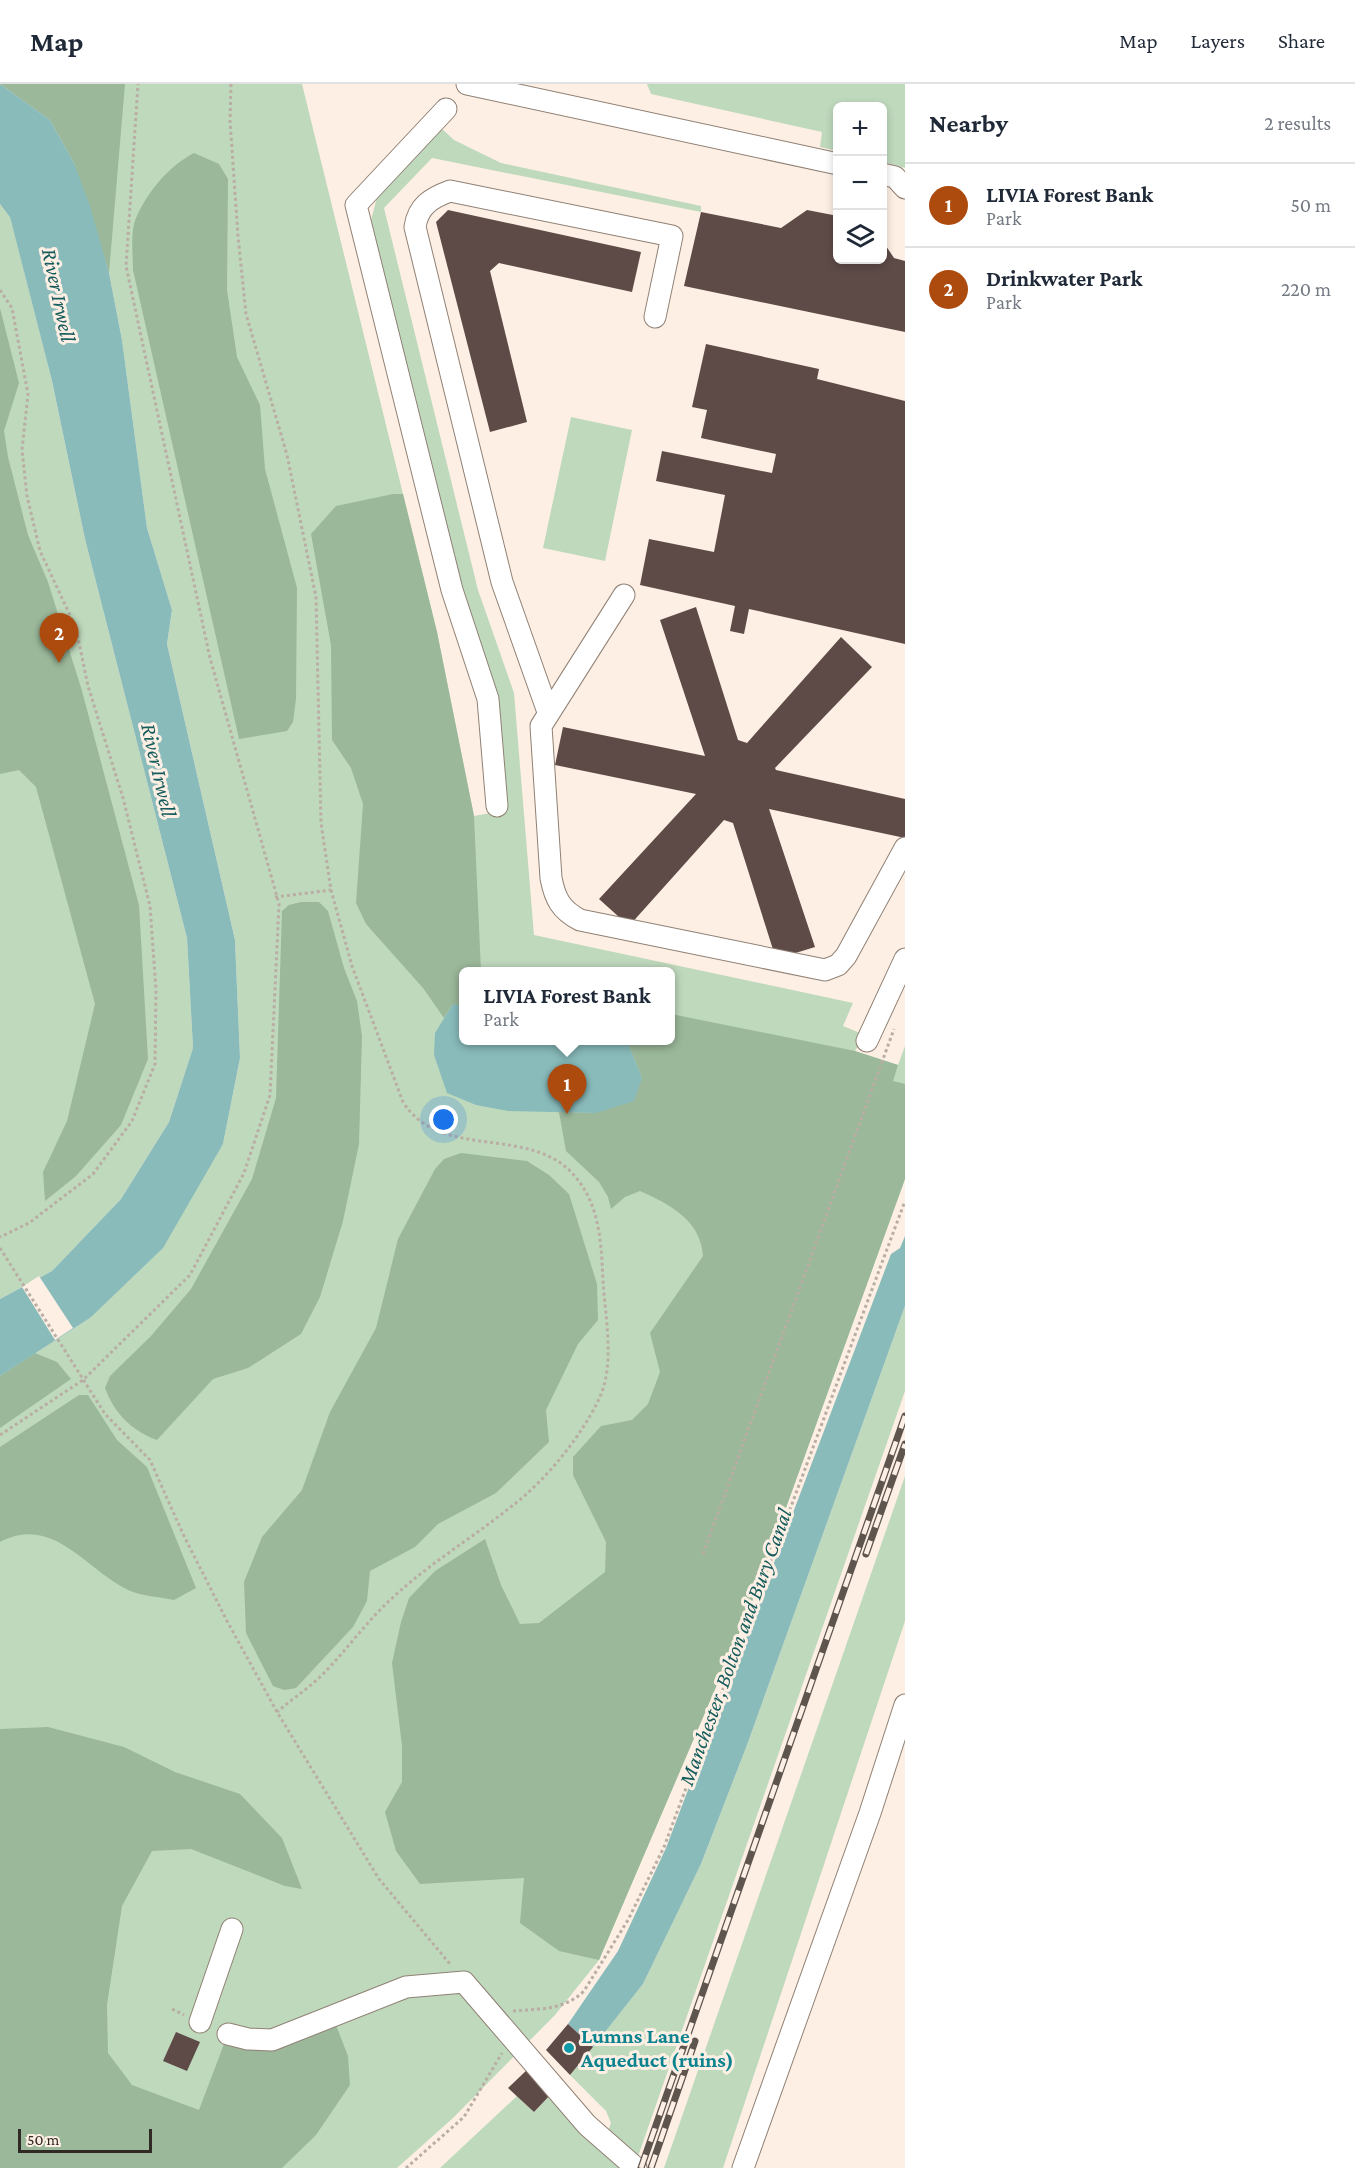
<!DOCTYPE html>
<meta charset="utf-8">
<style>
:root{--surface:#fff;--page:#f2f2f3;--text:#1f2937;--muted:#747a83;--line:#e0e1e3;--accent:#ad4b0e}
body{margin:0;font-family:"Crimson Pro",serif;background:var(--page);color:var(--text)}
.controls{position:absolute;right:18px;top:18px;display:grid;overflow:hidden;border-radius:9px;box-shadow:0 3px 9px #0003}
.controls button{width:54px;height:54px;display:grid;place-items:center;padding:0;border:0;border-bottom:2px solid var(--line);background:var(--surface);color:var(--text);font:30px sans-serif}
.scale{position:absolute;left:18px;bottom:15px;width:134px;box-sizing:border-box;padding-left:6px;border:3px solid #302924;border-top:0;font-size:16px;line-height:21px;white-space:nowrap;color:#302924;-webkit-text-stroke:4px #fdefe4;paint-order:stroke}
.you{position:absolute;left:444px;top:1036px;width:21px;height:21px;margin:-15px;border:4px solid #fff;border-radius:50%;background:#1a73e8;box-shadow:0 0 0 9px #1a73e833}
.badge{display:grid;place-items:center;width:39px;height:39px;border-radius:50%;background:var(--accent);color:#fff;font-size:20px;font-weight:700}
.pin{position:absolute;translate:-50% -50px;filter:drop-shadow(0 2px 3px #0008)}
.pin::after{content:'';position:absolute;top:32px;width:21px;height:18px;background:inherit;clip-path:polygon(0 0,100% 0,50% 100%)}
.popup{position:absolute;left:459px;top:883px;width:216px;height:78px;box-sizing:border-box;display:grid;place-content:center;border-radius:9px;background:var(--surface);filter:drop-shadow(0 2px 4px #0005);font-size:20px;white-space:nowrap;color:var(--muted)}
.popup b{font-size:22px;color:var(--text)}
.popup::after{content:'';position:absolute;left:50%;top:100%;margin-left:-12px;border:12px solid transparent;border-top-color:var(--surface)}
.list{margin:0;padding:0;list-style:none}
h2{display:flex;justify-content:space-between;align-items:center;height:78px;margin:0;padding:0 24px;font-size:26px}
h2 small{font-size:20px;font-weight:400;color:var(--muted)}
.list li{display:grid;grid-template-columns:39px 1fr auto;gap:18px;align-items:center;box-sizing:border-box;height:84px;padding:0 24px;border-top:2px solid var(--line)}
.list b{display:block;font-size:22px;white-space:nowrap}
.list p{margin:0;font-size:20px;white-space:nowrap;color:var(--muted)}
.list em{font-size:20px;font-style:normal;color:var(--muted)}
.icon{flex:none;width:33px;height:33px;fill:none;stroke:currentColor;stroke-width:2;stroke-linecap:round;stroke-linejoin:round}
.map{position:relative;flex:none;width:905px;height:2084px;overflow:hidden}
header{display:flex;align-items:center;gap:36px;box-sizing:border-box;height:84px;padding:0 30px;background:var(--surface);border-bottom:2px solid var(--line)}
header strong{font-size:28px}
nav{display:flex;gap:33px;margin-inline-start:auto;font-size:21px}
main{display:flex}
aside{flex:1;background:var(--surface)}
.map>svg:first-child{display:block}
</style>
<header>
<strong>Map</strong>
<nav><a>Map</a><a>Layers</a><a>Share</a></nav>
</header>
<main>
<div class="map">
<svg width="905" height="2084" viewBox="0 0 905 2084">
<rect width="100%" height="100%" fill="#fdefe4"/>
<path fill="#bfd9bd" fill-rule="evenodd" d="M0,0H302L437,548L474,732L507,726L497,612L462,507L371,136L379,106L440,43L454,56L501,79L701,122V128L432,74L384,124L478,506L514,609L534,851L853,919L843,942L865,951L855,967L898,981L905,962V1095L749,1526L599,1876L555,1931L453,2034L397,2084H0V1292L90,1234L223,1060L240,974L235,856L167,560L172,526L147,444L122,256L109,189L90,122L74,79L50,36ZM464,888H670V956H464Z
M647,0H905V84L883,78L882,22H838L837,67L820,63L822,48L651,10Z
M0,120L10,132L52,297L85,455L187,854L193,964L169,1038L121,1115L52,1187L0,1215Z
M571,333L632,346L605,477L543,464Z
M905,1222V1307L634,2084H440L517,2012L534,2028L552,2009L604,2059L611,2039L606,2027L570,1991L643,1900L701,1780L747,1661Z
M905,1392V1537L723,2084H664Z"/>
<path fill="#9bb89a" d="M0,0H125L109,189L74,79L50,36Z
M194,69L219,80L228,95L227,206L237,273L260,321L265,385L297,504L296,615L293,638L287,647L239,655L133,186C133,171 130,148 136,134C148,107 169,82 194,69Z
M0,224L19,299L4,347L8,373L28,451L48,498L82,607L139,821L148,975L121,1041L76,1092L45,1117L43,1088L67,1037L95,920L36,703L19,686L0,690Z
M393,410H403L437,548L474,732L481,887L464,888L463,922L453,920L444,934L423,904L366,840L356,819L363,720L351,684L332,656L331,561L311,450L336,422Z
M301,818H319L328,827L344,884L357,917L362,952L359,1060L343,1137L320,1213L301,1250L248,1284L213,1295L157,1356C132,1347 114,1329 105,1304L110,1292L151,1252L191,1205L252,1095L276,1014L282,827L289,821Z
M671,930L855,967L898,981L893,997L905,1000V1095L749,1526L599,1876L559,1867L520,1839L524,1794L420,1800L396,1767L385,1728L402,1698V1662L392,1579L401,1538L409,1514L435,1487L485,1455L501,1501L520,1540L539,1539L605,1488L606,1458L573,1391V1373L601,1342L632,1336L648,1320L660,1288L650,1249L703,1172C701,1136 669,1120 640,1107L625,1113L611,1125L608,1113L599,1098L566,1067L559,1028L596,1029L642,994L627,957L670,956Z
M461,1069L527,1077L549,1091L569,1110L597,1200L598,1236L578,1260L546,1326L549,1358L496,1409L438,1440L415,1463L370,1487L367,1517L353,1543L296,1604L284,1606L273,1602L246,1549L244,1498L262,1453L302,1406L330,1328L376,1244L398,1155L435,1085L444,1075Z
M35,1269L57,1278L71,1295L0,1344V1292Z
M79,1311H88L117,1356L147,1383L196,1504L174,1516C160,1513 141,1512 128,1506C85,1485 53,1430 0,1458V1363Z
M48,1643L124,1663L175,1688L240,1710L282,1754L302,1805L285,1802L191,1765L152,1767L122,1822L107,1921L108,1969L132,2001L199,2026L224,1960L246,1965L334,1936L348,1972L350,2001L316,2051L282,2084H0V1645Z"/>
<path fill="#89bbbb" d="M0,0L50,36L74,79L90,122L109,189L122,256L147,444L172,526L167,560L235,856L240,974L223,1060L163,1164L90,1234L0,1292V1215L52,1187L121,1115L169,1038L193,964L187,854L85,455L52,297L10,133L0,120Z
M453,920L463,922L464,956L627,957L642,994L634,1017L596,1029L508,1027L476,1021L447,1009L434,971L435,949Z
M905,1152V1222L747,1661L701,1780L643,1900L593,1963L568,1940L618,1867L666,1764L891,1170L900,1164Z"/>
<path fill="#fdefe4" d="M39,1192L73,1244L55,1256L22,1203Z"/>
<path fill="#5e4b48" d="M448,126L641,168L632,208L499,179L490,187L527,338L490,348L436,138Z
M807,126L838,132V176H882V156L894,174L905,177V248L684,202L701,128L781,144Z
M706,260L819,285L817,295L905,317V560L749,525L744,550L730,547L735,522L640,501L649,455L714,468L725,411L656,397L662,367L772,389L776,370L701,354L707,326L692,323Z
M696,523L738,656L747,659L841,553L872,583L775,684L776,686L905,715V754L769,725L815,863L776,875L733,739L724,736L629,842L599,815L696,710L555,681L563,643L705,672L660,536Z
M568,1940L593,1963L570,1991L546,1966Z
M176,1948L200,1958L187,1987L163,1977Z
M529,1984L552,2009L534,2028L508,2004Z"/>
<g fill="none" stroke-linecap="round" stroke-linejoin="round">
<defs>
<path id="minor" d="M467,0L838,80
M446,25L356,121L452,506L488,615L497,722
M882,90L895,93L905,104
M624,511L541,642L551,794C555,815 561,826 580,836L825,886L838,881L846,872L905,764
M548,628L502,498L415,143C418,122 431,114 450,107L672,152L655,233
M867,957L905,875
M200,1938L232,1845
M228,1950L248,1955L272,1956L406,1903L464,1898L587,2041L636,2084
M743,2084L870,1729L905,1621"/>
</defs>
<use href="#minor" stroke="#908074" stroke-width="23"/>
<path stroke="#b9ada4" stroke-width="3" stroke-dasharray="3 3" stroke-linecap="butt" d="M231,0L230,37L238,152L246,230L287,371L316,513L321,739L331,806L352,882L403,1018C440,1077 527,1041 572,1089C600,1119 601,1157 603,1196C605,1233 616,1282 598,1317C580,1354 545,1397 512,1422C471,1455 425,1482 387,1519C365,1540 347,1565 326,1587C312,1602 293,1614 277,1628
M0,206L12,224L28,310L22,366L27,412L40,467L76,544L88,602L123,714L150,822L156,906L155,980L132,1037L93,1090L29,1139L0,1153
M275,813L331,806
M0,1164L105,1330L150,1376L183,1450L227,1537L277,1628L379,1795L450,1880
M0,1351L83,1296L190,1191L244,1089L270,1011L279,820L210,574L126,182L138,0
M703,1470L894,945
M172,1925L184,1931
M513,1927C539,1925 565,1926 584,1907L628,1836L664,1763L905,1117
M406,2084L464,2033L502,1969"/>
<use href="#minor" stroke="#fff" stroke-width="21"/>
<defs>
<path id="rail" d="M866,1470L905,1360
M641,2084L905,1332
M651,2084L695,1957"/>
</defs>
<use href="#rail" stroke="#5e554f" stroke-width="7"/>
<use href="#rail" stroke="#fdefe4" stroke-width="4.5" stroke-dasharray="14" stroke-linecap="butt"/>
</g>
<circle fill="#0f9aa8" stroke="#fdefe4" stroke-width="2" cx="569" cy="1964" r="6"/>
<g text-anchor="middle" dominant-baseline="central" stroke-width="6" stroke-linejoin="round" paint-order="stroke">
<g font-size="21" font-weight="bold" fill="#0d838f" stroke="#fdefe4" text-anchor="start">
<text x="581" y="1952">Lumns Lane<tspan x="581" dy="24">Aqueduct (ruins)</tspan></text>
</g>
<g font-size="22" font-style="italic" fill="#165c5d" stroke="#fdefe4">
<text transform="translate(59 211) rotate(78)">River Irwell</text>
<text transform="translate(159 686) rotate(77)">River Irwell</text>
<text transform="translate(735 1563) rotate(-70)">Manchester, Bolton and Bury Canal</text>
</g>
</g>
</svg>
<div class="controls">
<button>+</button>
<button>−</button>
<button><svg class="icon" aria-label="layers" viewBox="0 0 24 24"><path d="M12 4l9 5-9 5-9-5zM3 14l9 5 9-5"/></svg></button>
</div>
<div class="scale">50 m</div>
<div class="you"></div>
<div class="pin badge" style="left:567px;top:1030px">1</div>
<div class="popup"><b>LIVIA Forest Bank</b>Park</div>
<div class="pin badge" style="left:59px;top:579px">2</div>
</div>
<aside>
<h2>Nearby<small>2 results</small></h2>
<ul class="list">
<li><span class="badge">1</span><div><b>LIVIA Forest Bank</b><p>Park</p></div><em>50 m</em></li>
<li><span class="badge">2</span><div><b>Drinkwater Park</b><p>Park</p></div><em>220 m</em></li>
</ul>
</aside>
</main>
